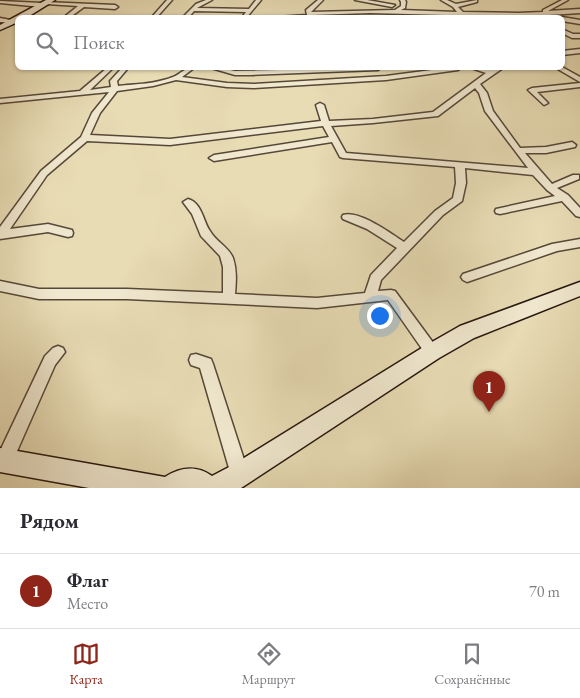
<!DOCTYPE html>
<html lang="ru">
<meta charset="utf-8">
<style>
:root{--surface:#fff;--page:#f2f2f3;--text:#2b2b33;--muted:#7c7c81;--line:#e1e1e2;--accent:#8f2418}
body{margin:0;font-family:"EB Garamond",serif;background:var(--page);color:var(--text)}
.you{position:absolute;left:379px;top:315px;width:18px;height:18px;margin:-12px;border:4px solid #fff;border-radius:50%;background:#1a73e8;box-shadow:0 0 0 8px #1a73e833}
.badge{display:grid;place-items:center;width:32px;height:32px;border-radius:50%;background:var(--accent);color:#fff;font-size:16px;font-weight:700}
.pin{position:absolute;translate:-50% -41px;filter:drop-shadow(0 1px 2px #0008)}
.pin::after{content:'';position:absolute;top:26px;width:18px;height:15px;background:inherit;clip-path:polygon(0 0,100% 0,50% 100%)}
.list{margin:0;padding:0;list-style:none}
h2{display:flex;justify-content:space-between;align-items:center;height:65px;margin:0;padding:0 20px;font-size:21px}
h2 small{font-size:16px;font-weight:400;color:var(--muted)}
.list li{display:grid;grid-template-columns:32px 1fr auto;gap:15px;align-items:center;box-sizing:border-box;height:75px;padding:0 20px;border-top:1px solid var(--line)}
.list b{display:block;font-size:19px;white-space:nowrap}
.list p{margin:0;font-size:16px;white-space:nowrap;color:var(--muted)}
.list em{font-size:16px;font-style:normal;color:var(--muted)}
.icon{flex:none;width:28px;height:28px;fill:none;stroke:currentColor;stroke-width:2;stroke-linecap:round;stroke-linejoin:round}
.map{position:relative;flex:none;width:580px;height:488px;overflow:hidden}
.search{position:absolute;background:var(--surface);box-shadow:0 1px 4px #0004;left:15px;right:15px;top:15px;height:55px;display:flex;align-items:center;gap:12px;box-sizing:border-box;padding:0 18px;border-radius:8px;color:var(--muted);font-size:19px}
.sheet{height:140px;background:var(--surface)}
nav{display:flex;justify-content:space-around;align-items:center;box-sizing:border-box;height:70px;border-top:1px solid var(--line);background:var(--surface);font-size:14px;color:var(--muted)}
nav a{display:grid;justify-items:center;gap:2px}
nav .on{color:var(--accent)}
.map>svg:first-child{display:block}
</style>
<div class="map">
<svg width="580" height="488" viewBox="0 0 580 488">
<rect width="100%" height="100%" fill="#e8dcb5"/>
<filter id="stains"><feTurbulence type="fractalNoise" baseFrequency=".004" numOctaves="4"/><feColorMatrix values="0 0 0 0 .2 0 0 0 0 .09 0 0 0 0 .02 0 0 0 .5 -.17"/></filter>
<radialGradient id="worn" r=".72"><stop offset=".6" stop-color="#630" stop-opacity="0"/><stop offset="1" stop-color="#630" stop-opacity=".3"/></radialGradient>
<g fill="none" stroke-linecap="round" stroke-linejoin="round">
<defs>
<path id="minor" d="M167,0H172L156,18H151Z
M206,0H212L197,8L249,9L256,0H261L246,18L243,16L246,12L194,11L188,18H182L196,4Z
M318,0H323L311,12L395,10L401,6V2L400,0H405L406,2L405,8L401,10L457,12L453,7L441,0H447L456,4L477,0V2L458,7L463,12L518,13L543,12V10L562,0H568L548,11L580,9V13L518,17L370,13L312,15L310,18H262L307,15L306,10Z
M355,0H367L395,5L392,7Z
M0,1L42,3L45,5L42,7L0,3Z
M44,2L115,5L118,7L115,9L84,7L69,18H63L78,6L46,4Z
M562,17L580,20V24L562,21Z
M0,18L16,21L13,23L0,22Z
M562,29L573,34H580V38H572L562,33Z
M580,49V53L562,55V51Z
M562,67L580,77V82L556,68Z
M107,68H113L90,90L111,87L110,81L122,68H128L117,81L118,86C136,84 156,84 173,77C182,73 185,67 194,68L182,77L227,83L254,84L386,76L447,68H461L458,70L386,80L254,88L227,87L176,80L153,86L117,91L100,113L90,135L170,139L321,121L316,105L320,103L324,105L329,121L373,119L433,112L486,73L474,69L473,68L490,70L503,68L480,84L487,93L493,111L520,148L546,147L572,142L576,145L575,147L546,153H525L552,184L573,175H579V179L557,188L568,195L580,208V217L576,216L562,201L500,214L496,213L495,211L496,209L555,196L547,190L533,175L465,168L466,183L462,201L443,215L381,280L378,291L391,290L395,291L437,348L439,352L437,356L432,358L427,356L388,300L317,308L127,299H39L0,291V281L39,289H127L223,293V267L220,256L201,236L192,214L183,202L188,199C202,203 203,221 210,231C216,242 228,246 233,258C237,270 236,282 235,294L317,298L365,293L371,275L397,248L367,229L343,219L342,217L343,215C359,210 390,233 404,242L435,211L453,198L456,183L455,167L343,158L340,157L332,142L214,161L209,158L214,155L329,137L323,126L170,145L87,141L47,175L10,229L48,224L72,230L73,233L72,236L68,237L48,232L0,239V227L41,171L81,137L92,113L109,92L0,103V99L80,91ZM475,88L479,93L485,111L528,168L346,153L331,126L373,123L438,116Z
M211,68H220L235,71L381,68L378,70L249,75H235Z
M580,83V87L537,92L548,103L544,105L528,90L532,88Z
M580,239V247L557,251L467,282L463,280L461,277L463,274L552,244Z
M58,346L63,348L65,352L55,365L10,467L4,469L0,468V451L45,356L53,348Z
M196,354L211,359L213,364L249,475L246,481L240,484L234,481L231,475L200,368L191,365L189,360L191,355Z"/>
<path id="secondary" d="M46,0H55L26,18H18V22L0,30V25Z
M580,282V296L474,338L439,358L241,488H89L0,472V448L165,477C181,467 196,465 212,476L231,466L425,346L460,326Z"/>
</defs>
<use href="#minor" stroke="#564838" stroke-width="3"/>
<use href="#secondary" stroke="#26170e" stroke-width="3"/>
<use href="#minor" fill="#f0e8cf" fill-rule="evenodd"/>
<use href="#secondary" fill="#f0e8cf" fill-rule="evenodd"/>
</g>
<rect width="100%" height="100%" filter="url(#stains)"/>
<rect width="100%" height="100%" fill="url(#worn)"/>
</svg>
<div class="you"></div>
<div class="pin badge" style="left:489px;top:412px">1</div>
<div class="search"><svg class="icon" aria-label="search" viewBox="0 0 24 24"><circle cx="10" cy="10" r="6"/><path d="M15 15l6 6"/></svg>Поиск</div>
</div>
<section class="sheet">
<h2>Рядом<small></small></h2>
<ul class="list">
<li><span class="badge">1</span><div><b>Флаг</b><p>Место</p></div><em>70 m</em></li>
</ul>
</section>
<nav>
<a class="on"><svg class="icon" aria-label="map" viewBox="0 0 24 24"><path d="M3 6l6-2 6 2 6-2v14l-6 2-6-2-6 2zM9 4v14M15 6v14"/></svg>Карта</a>
<a><svg class="icon" aria-label="directions" viewBox="0 0 24 24"><path d="M12 3l9 9-9 9-9-9zM9 14v-3h6M13 9l2 2-2 2"/></svg>Маршрут</a>
<a><svg class="icon" aria-label="saved" viewBox="0 0 24 24"><path d="M7 4h10v16l-5-4-5 4z"/></svg>Сохранённые</a>
</nav>
